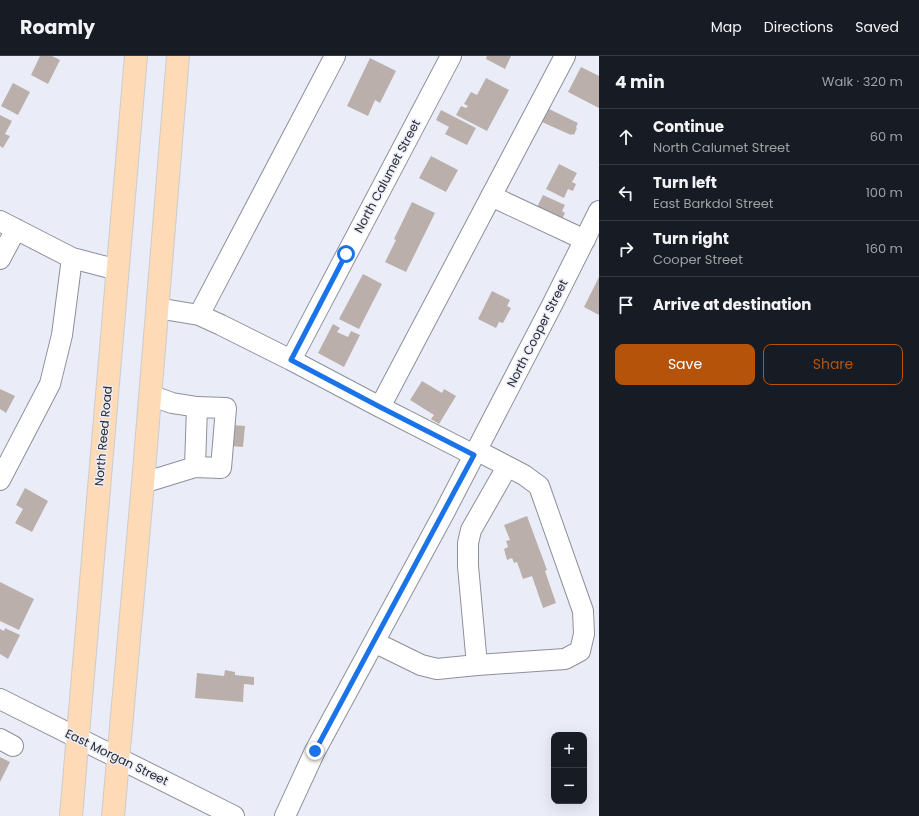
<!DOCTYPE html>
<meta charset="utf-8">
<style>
:root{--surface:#171b24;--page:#20242c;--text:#f1f3f6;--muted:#9ea1a6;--line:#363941;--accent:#b45309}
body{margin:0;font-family:Poppins,sans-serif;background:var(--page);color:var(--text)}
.controls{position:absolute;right:12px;bottom:12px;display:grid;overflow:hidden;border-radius:8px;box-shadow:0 4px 16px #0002}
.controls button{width:36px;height:36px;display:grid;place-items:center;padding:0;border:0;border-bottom:1px solid var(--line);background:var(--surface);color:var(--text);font:20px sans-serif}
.stop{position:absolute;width:12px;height:12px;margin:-9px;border:3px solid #1a73e8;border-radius:50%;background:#fff}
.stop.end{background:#1a73e8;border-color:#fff;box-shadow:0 1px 4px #0008}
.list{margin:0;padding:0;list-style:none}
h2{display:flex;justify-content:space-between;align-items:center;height:52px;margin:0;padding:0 16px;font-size:17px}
h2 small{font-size:13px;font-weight:400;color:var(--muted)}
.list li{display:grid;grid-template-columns:26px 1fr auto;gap:12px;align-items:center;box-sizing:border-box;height:56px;padding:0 16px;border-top:1px solid var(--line)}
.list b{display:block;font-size:15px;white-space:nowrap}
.list p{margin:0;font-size:13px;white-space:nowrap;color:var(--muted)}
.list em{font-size:13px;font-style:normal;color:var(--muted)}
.actions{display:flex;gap:8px;padding:12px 16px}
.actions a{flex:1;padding:9px 0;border:1px solid var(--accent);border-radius:8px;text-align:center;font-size:14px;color:var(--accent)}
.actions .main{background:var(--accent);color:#fff}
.icon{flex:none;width:22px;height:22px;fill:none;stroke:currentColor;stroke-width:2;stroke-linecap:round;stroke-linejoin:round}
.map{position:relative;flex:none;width:599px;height:760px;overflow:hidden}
header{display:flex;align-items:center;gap:24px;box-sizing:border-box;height:56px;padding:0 20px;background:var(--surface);border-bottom:1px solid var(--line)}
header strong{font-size:19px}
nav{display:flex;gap:22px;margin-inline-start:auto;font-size:14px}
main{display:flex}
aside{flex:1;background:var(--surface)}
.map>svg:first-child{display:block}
</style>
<header>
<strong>Roamly</strong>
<nav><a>Map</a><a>Directions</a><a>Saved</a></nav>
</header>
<main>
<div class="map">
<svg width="599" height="760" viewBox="0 0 599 760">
<rect width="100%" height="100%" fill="#eaedf8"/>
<path fill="#bbafab" d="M40,0H52L60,4L48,28L31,19Z
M487,0H511L505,13L486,3Z
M370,2L396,15L380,47L375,44L368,60L347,50Z
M581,11L599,20V52L568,36Z
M486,22L509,34L487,75L456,59L461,50L466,52L468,50L464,48L471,36L477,39Z
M13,27L30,36L18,59L1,50Z
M549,53L578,67L576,71L577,72L574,79L572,78L571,79L542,66Z
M441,54L476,72L467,89L445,78L449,71L436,64Z
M0,59L12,65L5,78L10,80L3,92L0,90Z
M431,100L458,114L446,136L419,122Z
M559,108L577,117L572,126L576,128L573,135L568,133L564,142L546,133Z
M543,139L565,149L562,155L565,157L562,163L537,151Z
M412,146L435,157L406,216L385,206L396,184L394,183Z
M363,218L382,228L359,273L339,263Z
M599,221V259L584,251Z
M492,235L510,244L507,250L511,252L503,267L499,266L496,272L478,263Z
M333,268L340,272L337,276L348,281L351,275L360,279L344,311L318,297Z
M422,325L442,337L444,333L456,340L439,368L431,363L434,359L410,344Z
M0,333L15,340L6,357L0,353Z
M233,369L245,370L243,391L231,390Z
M25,432L48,445L32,476L15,467L23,453L16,449Z
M527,460L547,514L545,515L556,547L543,552L532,520L523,523L517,506L514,507L512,502L507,504L504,493L508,491L506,485L510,484L504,469Z
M0,526L34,543L19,574L0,565Z
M5,572L20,579L8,603L0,598V573L4,575Z
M225,614L235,616V619L254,621V629L244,628L243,646L195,642L197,617L224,620Z
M0,701L10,706L0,726Z"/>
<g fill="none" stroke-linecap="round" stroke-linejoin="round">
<defs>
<path id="minor" d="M491,140L585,184
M0,165L72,202L118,214
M0,203L16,173
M157,252L199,259L221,269L291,304L380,351L474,399
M199,259L335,0
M291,304L451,0
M380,351L565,0
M195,411L197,351
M0,424L50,328L62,279L72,202
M143,427L195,411L221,412L226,352L197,351L172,347L150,339
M374,586L421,609L437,613L477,609L565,603L580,595L584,578L583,555L539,430L524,419L476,394
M477,609L468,510V487L471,474L507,411
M0,643L234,760
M0,683L13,690
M285,760L315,695L444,457L552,249L599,155"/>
<path id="major" d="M71,760L136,0
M113,760L143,427L178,0"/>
</defs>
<use href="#minor" stroke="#8d909a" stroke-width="22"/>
<use href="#major" stroke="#cbcccd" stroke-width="24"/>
<use href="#minor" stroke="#fff" stroke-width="20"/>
<use href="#major" stroke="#fedab6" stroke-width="22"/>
</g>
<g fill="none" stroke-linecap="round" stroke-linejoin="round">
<path stroke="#1a73e8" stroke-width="5" d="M315,695L474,399L380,351L291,304L346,198"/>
</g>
<g text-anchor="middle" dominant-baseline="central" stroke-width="3" stroke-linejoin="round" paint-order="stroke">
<g font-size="12" fill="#282a2e" stroke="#eaedf8">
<text transform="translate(387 120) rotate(-62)">North Calumet Street</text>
<text transform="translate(537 277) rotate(-63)">North Cooper Street</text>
<text transform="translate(103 380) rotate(-85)">North Reed Road</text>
<text transform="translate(117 701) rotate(26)">East Morgan Street</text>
</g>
</g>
</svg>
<div class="controls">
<button>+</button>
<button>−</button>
</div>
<div class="stop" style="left:346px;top:198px"></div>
<div class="stop end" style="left:315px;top:695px"></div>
</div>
<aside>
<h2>4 min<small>Walk · 320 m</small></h2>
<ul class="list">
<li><svg class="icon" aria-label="ahead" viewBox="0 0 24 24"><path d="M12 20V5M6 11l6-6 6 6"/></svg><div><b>Continue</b><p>North Calumet Street</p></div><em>60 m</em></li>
<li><svg class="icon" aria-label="left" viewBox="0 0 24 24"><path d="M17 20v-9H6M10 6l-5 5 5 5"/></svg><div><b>Turn left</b><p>East Barkdol Street</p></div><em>100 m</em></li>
<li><svg class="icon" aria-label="right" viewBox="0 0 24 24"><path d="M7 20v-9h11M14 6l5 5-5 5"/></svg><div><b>Turn right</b><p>Cooper Street</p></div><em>160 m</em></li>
<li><svg class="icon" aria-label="arrive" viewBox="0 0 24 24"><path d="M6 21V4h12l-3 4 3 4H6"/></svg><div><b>Arrive at destination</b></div></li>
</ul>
<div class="actions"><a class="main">Save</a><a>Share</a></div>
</aside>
</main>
